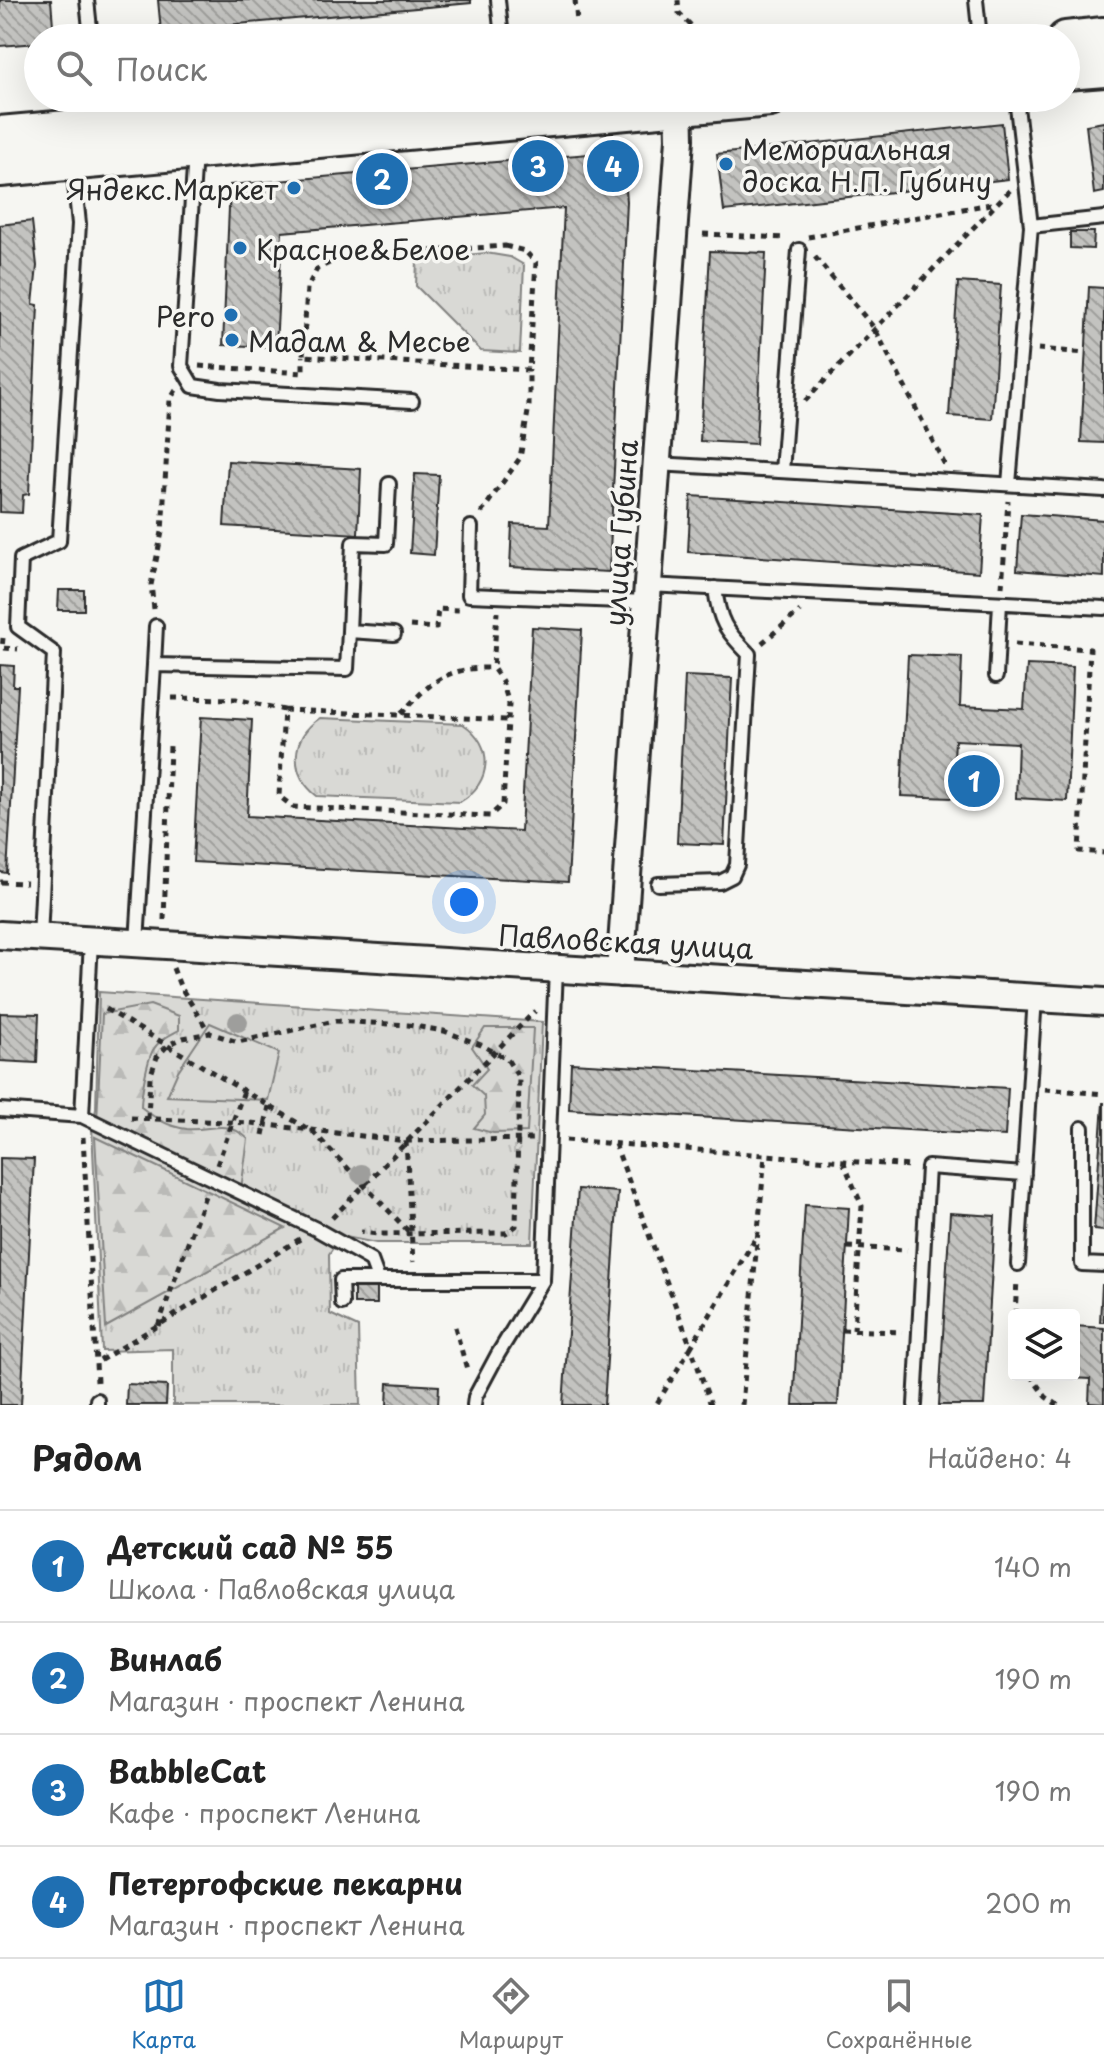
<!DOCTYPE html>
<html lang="ru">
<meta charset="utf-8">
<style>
:root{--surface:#fff;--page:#f6f6f6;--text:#222;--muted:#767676;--line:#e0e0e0;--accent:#1f6fb2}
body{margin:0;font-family:"Playpen Sans",sans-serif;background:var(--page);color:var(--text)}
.controls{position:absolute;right:24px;bottom:24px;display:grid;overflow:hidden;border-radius:8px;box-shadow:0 8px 32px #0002}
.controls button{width:72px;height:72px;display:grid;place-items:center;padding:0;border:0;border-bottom:2px solid var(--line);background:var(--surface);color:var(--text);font:40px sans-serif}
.you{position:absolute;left:464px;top:902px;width:28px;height:28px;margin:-20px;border:6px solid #fff;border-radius:50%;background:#1a73e8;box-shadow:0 0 0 12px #1a73e833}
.badge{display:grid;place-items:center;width:52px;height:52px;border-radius:50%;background:var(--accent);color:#fff;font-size:26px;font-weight:700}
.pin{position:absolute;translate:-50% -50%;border:4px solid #fff;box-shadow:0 2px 8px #0006}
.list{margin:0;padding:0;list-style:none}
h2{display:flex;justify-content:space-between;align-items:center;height:104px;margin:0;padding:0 32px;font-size:34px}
h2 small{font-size:26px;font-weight:400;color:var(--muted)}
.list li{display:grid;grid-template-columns:52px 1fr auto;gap:24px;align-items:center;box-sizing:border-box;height:112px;padding:0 32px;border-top:2px solid var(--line)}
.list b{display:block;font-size:30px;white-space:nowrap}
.list p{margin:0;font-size:26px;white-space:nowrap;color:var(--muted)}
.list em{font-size:26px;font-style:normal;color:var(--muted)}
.icon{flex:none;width:44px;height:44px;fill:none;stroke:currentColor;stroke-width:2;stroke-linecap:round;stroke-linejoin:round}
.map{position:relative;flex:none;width:1104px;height:1405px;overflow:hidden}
.search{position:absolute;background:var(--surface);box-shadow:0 8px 32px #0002;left:24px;right:24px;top:24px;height:88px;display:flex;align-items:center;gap:20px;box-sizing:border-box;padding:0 28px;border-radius:44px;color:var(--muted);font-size:30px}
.sheet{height:552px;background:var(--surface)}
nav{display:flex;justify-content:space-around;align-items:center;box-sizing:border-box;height:112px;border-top:2px solid var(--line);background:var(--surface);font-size:22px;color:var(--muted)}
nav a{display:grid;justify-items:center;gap:4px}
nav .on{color:var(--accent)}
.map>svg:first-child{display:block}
</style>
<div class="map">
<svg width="1104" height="1405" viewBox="0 0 1104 1405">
<defs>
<pattern id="grass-tufts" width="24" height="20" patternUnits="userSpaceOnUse" patternTransform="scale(2)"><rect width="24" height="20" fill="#d9d9d5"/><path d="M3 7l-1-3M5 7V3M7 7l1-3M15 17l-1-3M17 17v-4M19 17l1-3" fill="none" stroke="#babab7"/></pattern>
<pattern id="forest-firs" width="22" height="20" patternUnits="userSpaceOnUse" patternTransform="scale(2)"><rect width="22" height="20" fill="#d9d9d5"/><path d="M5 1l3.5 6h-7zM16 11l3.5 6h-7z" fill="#babab7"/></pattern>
<pattern id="building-back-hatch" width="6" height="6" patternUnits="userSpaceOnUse" patternTransform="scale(2)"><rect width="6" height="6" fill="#c3c3c0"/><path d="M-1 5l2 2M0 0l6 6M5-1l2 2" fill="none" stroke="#9f9f9c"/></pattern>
</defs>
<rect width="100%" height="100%" fill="#f6f6f2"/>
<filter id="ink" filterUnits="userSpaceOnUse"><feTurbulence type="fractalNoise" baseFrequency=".0125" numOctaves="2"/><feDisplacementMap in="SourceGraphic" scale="16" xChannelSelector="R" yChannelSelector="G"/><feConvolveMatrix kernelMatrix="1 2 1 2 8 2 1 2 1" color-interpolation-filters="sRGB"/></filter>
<g filter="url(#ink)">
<path fill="url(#grass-tufts)" stroke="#828280" stroke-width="2" d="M486,253L510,257L524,265L520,353L481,351L416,286L417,260Z
M320,718L463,724C495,745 492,783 460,802L317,796C289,774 290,738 320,718Z
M99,992L542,1022L532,1243H376L341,1236L329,1254L330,1314L358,1327L360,1405H173V1349L102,1351L92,1127L96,1109Z"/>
<path fill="url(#forest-firs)" stroke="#828280" stroke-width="2" d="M150,1005L179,1016V1030C170,1035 159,1040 153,1050C147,1061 141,1094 141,1107C155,1118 168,1127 187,1129C212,1131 226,1118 248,1139L241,1189L97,1121L102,1014Z
M485,1028H533L527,1132L493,1133L474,1128L485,1115L484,1096L472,1085L487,1069L472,1047Z
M95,1137L285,1228L106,1327Z"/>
<path fill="#d9d9d5" stroke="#828280" stroke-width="2" d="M210,1023L279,1053L268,1100L167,1096L178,1071Z"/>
<path fill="url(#building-back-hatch)" stroke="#2b2b2b" stroke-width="2" d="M0,0H51L54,38H38V43L0,46Z
M158,0H471V3L161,31Z
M1104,122V192L1094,194L1086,125Z
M1002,123L1008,179L724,211L717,154Z
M623,151L627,202L609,572L510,567L512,524L549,526L564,208L282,232L276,347L223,345L230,185Z
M32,221L37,266L33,304L38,305L29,494L23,495L22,513L0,512V225Z
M1070,232H1094L1093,249L1070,248Z
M710,251L766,253L756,444L700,441Z
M958,282L1001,285L992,419L949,416Z
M1089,287L1104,288V443L1081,442Z
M228,461L361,469L358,534L224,526Z
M415,474L439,475L434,555L410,553Z
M691,496L983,515L979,572L688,552Z
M1021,514L1104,520V577L1017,570Z
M59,590H84V610H58Z
M532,627L582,630L568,882L193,862L201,717L252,720L247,816L521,831Z
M908,655L962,657L960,706L1024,709L1027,665L1073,667L1067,801L1016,798L1018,743L955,740L952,798L901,796Z
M0,665L14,666L13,686H18L7,873L0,872Z
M685,676L732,678L724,845L677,843Z
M0,1013L39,1014L37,1063L0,1061Z
M571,1063L1008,1088L1005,1136L569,1109Z
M1103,1103H1104V1231L1094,1230Z
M0,1158L34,1159L21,1405H0Z
M578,1189L618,1192L604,1405H563Z
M805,1205L849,1208L838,1405H793Z
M950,1213L995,1216L984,1405H939Z
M1102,1285H1104V1322H1100Z
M354,1286H377V1304H354Z
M1074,1326L1104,1328V1404L1089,1403L1090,1379L1052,1377L1074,1375Z
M388,1383L439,1386L438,1405H387Z
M127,1384L167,1386L166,1405H126Z"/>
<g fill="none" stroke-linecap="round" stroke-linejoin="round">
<defs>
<path id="lane" d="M87,0L91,38
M498,0L502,38
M976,0L980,38
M96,98L98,123
M195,153L181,366L193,386L220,390L412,401
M1031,226L1104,218
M657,464L1104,490
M782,471L799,250
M1009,484L1031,226L1016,98
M471,527L469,595L647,602
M648,585L1104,608
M349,631L353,543L386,544L389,484
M154,665L156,626
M996,676L1000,603
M658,884L720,882L732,876L737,865L749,654C725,630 719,621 715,588
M40,938L54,653L18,627L21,559L59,541L79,224L73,165
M137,943L154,665L347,669L349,631L394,634
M0,1110L82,1116L91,941
M82,1116L316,1229L371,1260L378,1279
M1082,1128V1264L1104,1265
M1018,1264L1035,997
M342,1303L341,1280H543
M97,1405V1400
M474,1405L475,1397L498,1354L543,1280L556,969
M915,1405L928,1167L1024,1174"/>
<path id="street" d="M0,935L1104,1002
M620,973L680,139L679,98"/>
<path id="secondary" d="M1066,40L1104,36
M1066,71L1104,68
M0,135L415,98
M0,168L770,98"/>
</defs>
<use href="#lane" stroke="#2b2b2b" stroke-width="18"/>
<use href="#street" stroke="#2b2b2b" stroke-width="32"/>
<use href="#secondary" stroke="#2b2b2b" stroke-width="42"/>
<path stroke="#2b2b2b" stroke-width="5" stroke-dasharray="6 6" stroke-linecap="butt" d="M575,0L577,22
M678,0L679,13L703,38
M703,234L786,238
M808,237L996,203
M505,246L525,251L536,263L529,370L303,356L307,288L317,269L342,257Z
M815,257L875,329L945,465
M1038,349L1085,353
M199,366L303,373V356
M805,401L1010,190
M481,513L520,458L529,406V370
M1002,587L1008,501
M154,609L151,585L162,532L170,400L176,390
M410,626L436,628L438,609L459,610
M3,638L2,648L18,649
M762,643L800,611
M1015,644L1090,649L1079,851L1104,853
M172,698L236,699L284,710L279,796L293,807L490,816L503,804L509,704L502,681L493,668L497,612
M284,710L508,720
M401,714C431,681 447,667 493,668
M0,882L27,883
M164,920L170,746
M173,968L180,986L209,1032
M106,1009L313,1132L411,1234
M1045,1089L1104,1094
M131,1118L250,1123L406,1141L532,1139
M148,1119L150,1077L157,1057L168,1045L183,1038L210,1033L238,1042L335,1021L408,1025L444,1031L481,1045L507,1059L519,1078L516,1226L506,1233L377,1234L361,1232
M263,1135L269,1106
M83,1137L96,1363
M566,1140L911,1166
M406,1141L413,1262
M615,1144L691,1347L656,1405
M843,1161L862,1206L854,1330
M217,1165L244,1091
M332,1218L535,1011
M847,1247L907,1250
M1015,1315L1017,1280
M158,1326L206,1193
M455,1327L468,1373
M1014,1327V1333
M842,1330L902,1332
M1030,1375L1046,1397L1058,1405
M97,1382L96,1363L300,1239
M711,1405L691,1347L756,1237
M742,1405L765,1155"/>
<use href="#lane" stroke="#f6f6f2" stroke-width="12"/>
<use href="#street" stroke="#f6f6f2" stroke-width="26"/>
<use href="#secondary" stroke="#f6f6f2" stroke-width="36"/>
</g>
<g fill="#9e9e9c">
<circle cx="238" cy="1022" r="10"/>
<circle cx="361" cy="1174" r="10"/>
</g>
</g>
<g fill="#1f6fb2" stroke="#f6f6f2" stroke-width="3">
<circle cx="726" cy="164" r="8"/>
<circle cx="294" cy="188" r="8"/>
<circle cx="240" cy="248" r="8"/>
<circle cx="231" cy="315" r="8"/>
<circle cx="232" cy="340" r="8"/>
</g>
<g text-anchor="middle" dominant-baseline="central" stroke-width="7" stroke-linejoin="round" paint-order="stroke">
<g font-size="28" fill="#2b2b2b" stroke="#f6f6f2" text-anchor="start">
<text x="742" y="148">Мемориальная<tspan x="742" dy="32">доска Н.П. Губину</tspan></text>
<text x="278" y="188" text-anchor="end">Яндекс.Маркет</text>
<text x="256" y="248">Красное&amp;Белое</text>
<text x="215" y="315" text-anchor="end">Pero</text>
<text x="248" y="340">Мадам &amp; Месье</text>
</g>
<g font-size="28" fill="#2b2b2b" stroke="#f6f6f2">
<text transform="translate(620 533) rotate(-86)">улица Губина</text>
<text transform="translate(626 941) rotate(3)">Павловская улица</text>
</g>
</g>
</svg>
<div class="controls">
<button><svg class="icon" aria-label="layers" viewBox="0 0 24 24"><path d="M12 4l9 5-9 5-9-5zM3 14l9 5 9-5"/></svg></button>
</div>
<div class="you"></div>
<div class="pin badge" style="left:974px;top:781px">1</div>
<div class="pin badge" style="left:382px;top:179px">2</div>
<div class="pin badge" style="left:538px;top:166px">3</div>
<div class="pin badge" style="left:613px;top:166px">4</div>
<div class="search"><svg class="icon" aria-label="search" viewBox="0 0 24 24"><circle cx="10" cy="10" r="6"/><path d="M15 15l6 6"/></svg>Поиск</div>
</div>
<section class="sheet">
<h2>Рядом<small>Найдено: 4</small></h2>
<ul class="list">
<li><span class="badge">1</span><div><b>Детский сад № 55</b><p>Школа · Павловская улица</p></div><em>140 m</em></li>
<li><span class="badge">2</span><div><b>Винлаб</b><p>Магазин · проспект Ленина</p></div><em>190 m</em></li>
<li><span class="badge">3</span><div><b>BabbleCat</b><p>Кафе · проспект Ленина</p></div><em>190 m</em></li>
<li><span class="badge">4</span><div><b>Петергофские пекарни</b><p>Магазин · проспект Ленина</p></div><em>200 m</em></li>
</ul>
</section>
<nav>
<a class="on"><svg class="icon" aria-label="map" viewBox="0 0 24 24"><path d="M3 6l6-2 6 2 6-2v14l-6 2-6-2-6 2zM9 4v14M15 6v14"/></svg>Карта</a>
<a><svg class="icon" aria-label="directions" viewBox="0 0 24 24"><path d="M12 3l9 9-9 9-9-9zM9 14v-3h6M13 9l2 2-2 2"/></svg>Маршрут</a>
<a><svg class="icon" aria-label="saved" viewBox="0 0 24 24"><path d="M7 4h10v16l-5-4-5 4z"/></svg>Сохранённые</a>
</nav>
